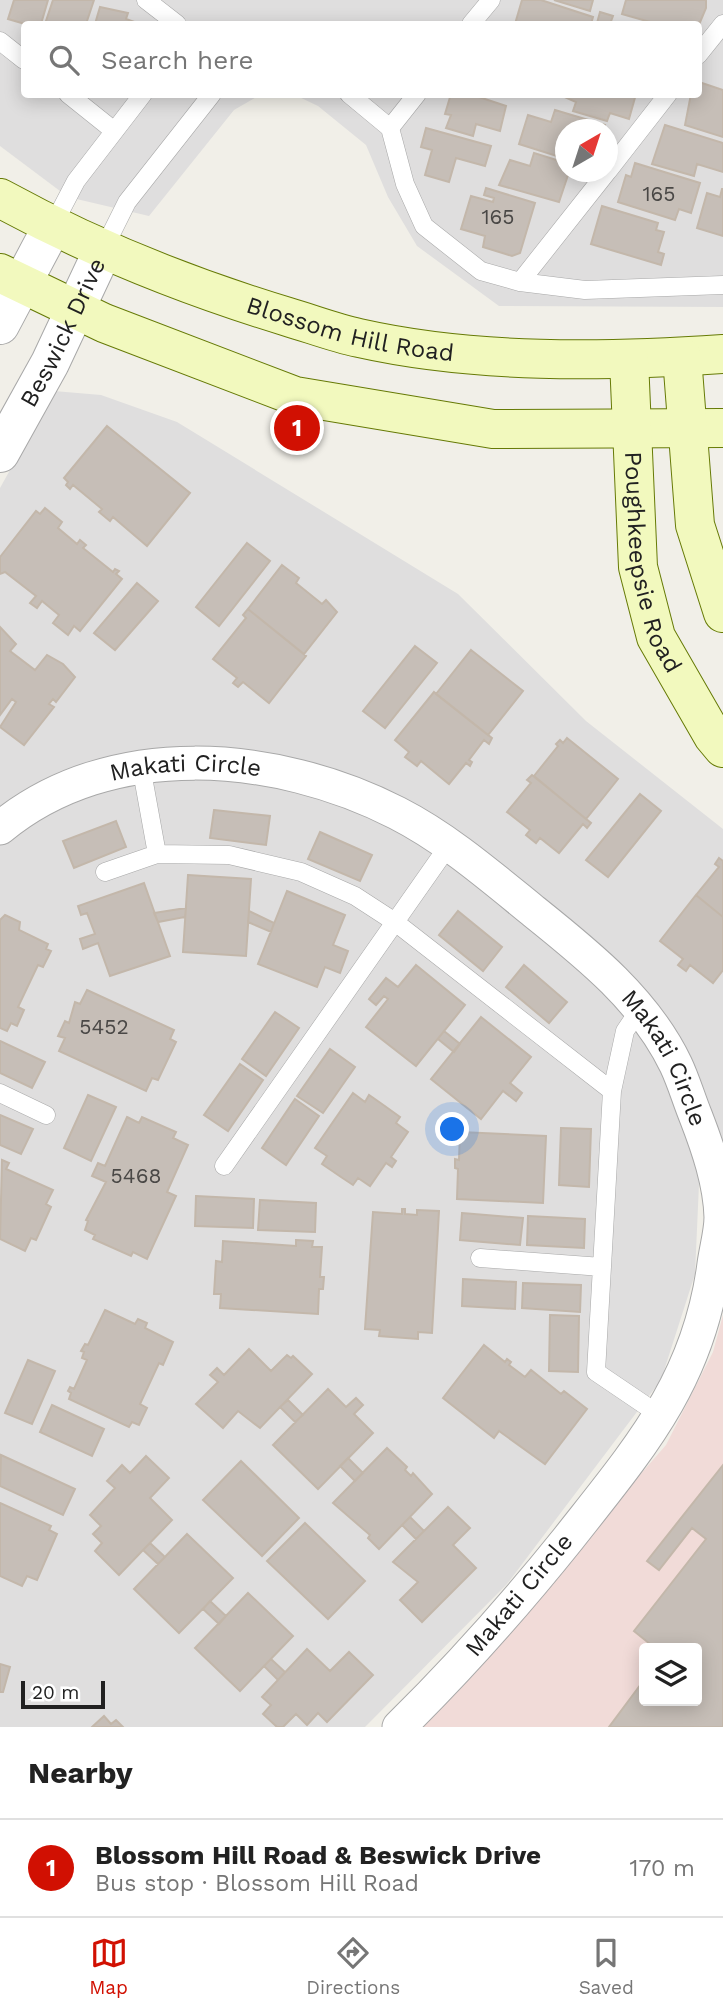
<!DOCTYPE html>
<meta charset="utf-8">
<style>
:root{--surface:#fff;--page:#f2f2f2;--text:#222;--muted:#767676;--line:#e0e0e0;--accent:#d11002}
body{margin:0;font-family:"Work Sans",sans-serif;background:var(--page);color:var(--text)}
.controls{position:absolute;right:21px;bottom:21px;display:grid;overflow:hidden;border-radius:7px;box-shadow:0 4px 18px #0003}
.controls button{width:63px;height:63px;display:grid;place-items:center;padding:0;border:0;border-bottom:2px solid var(--line);background:var(--surface);color:var(--text);font:35px sans-serif}
.compass{position:absolute;left:555px;top:119px;width:63px;height:63px;border-radius:50%;background:var(--surface);box-shadow:0 4px 18px #0003;rotate:39deg}
.scale{position:absolute;left:21px;bottom:18px;width:84px;box-sizing:border-box;padding-left:7px;border:4px solid #212121;border-top:0;font-size:19px;line-height:24px;white-space:nowrap;color:#212121;-webkit-text-stroke:5px #fff;paint-order:stroke}
.you{position:absolute;left:453px;top:1130px;width:24px;height:24px;margin:-18px;border:5px solid #fff;border-radius:50%;background:#1a73e8;box-shadow:0 0 0 10px #1a73e833}
.badge{display:grid;place-items:center;width:46px;height:46px;border-radius:50%;background:var(--accent);color:#fff;font-size:23px;font-weight:700}
.pin{position:absolute;translate:-50% -50%;border:4px solid #fff;box-shadow:0 2px 7px #0006}
.list{margin:0;padding:0;list-style:none}
h2{display:flex;justify-content:space-between;align-items:center;height:91px;margin:0;padding:0 28px;font-size:30px}
h2 small{font-size:23px;font-weight:400;color:var(--muted)}
.list li{display:grid;grid-template-columns:46px 1fr auto;gap:21px;align-items:center;box-sizing:border-box;height:98px;padding:0 28px;border-top:2px solid var(--line)}
.list b{display:block;font-size:26px;white-space:nowrap}
.list p{margin:0;font-size:23px;white-space:nowrap;color:var(--muted)}
.list em{font-size:23px;font-style:normal;color:var(--muted)}
.icon{flex:none;width:38px;height:38px;fill:none;stroke:currentColor;stroke-width:2;stroke-linecap:round;stroke-linejoin:round}
.map{position:relative;flex:none;width:723px;height:1727px;overflow:hidden}
.search{position:absolute;background:var(--surface);box-shadow:0 4px 18px #0003;left:21px;right:21px;top:21px;height:77px;display:flex;align-items:center;gap:18px;box-sizing:border-box;padding:0 24px;border-radius:7px;color:var(--muted);font-size:26px}
.sheet{height:189px;background:var(--surface)}
nav{display:flex;justify-content:space-around;align-items:center;box-sizing:border-box;height:98px;border-top:2px solid var(--line);background:var(--surface);font-size:19px;color:var(--muted)}
nav a{display:grid;justify-items:center;gap:4px}
nav .on{color:var(--accent)}
.map>svg:first-child{display:block}
</style>
<div class="map">
<svg width="723" height="1727" viewBox="0 0 723 1727">
<rect width="100%" height="100%" fill="#f1efe8"/>
<path fill="#dfdede" fill-rule="evenodd" d="M0,0H723V307L499,306L417,246L388,197L366,145L318,106L295,95L698,94V24H24V94L260,95L234,110L149,216L68,197L0,146ZM566,130H608V172H566Z
M54,391L101,395L177,422L458,594L586,721L723,829V1183L699,1184L695,1274L661,1380L507,1584L365,1727H0V488Z"/>
<path fill="#f1dbd8" fill-rule="evenodd" d="M723,1315V1727H420L666,1445L713,1352ZM644,1648H697V1701H644Z"/>
<path fill="#c6beb7" stroke="#c3b7aa" stroke-width="2" d="M14,0H48L41,24H25L8,19Z
M53,0H94L86,24H45Z
M522,0H541L593,17L591,24H515Z
M554,0H593L590,11Z
M626,0H706V8L698,27V24H657L622,14Z
M100,7L128,13L126,19L140,24H95Z
M600,12L613,16L610,24L597,23Z
M699,82L723,90V137L685,125L691,94H698Z
M451,94H470L506,106L500,131L476,124L473,136L446,128L451,115L445,114Z
M558,94H636L629,119L610,113L607,121L573,111L576,102Z
M555,110L605,125L604,130H566V159L519,144L528,115L551,122Z
M665,125L723,143V172L697,164L694,176L652,164Z
M426,128L491,146L485,166L456,158L449,182L425,175L432,150L421,147Z
M534,153L566,163V172H569L559,202L499,185L510,160L530,166Z
M635,163L700,183L691,213L679,209L675,220L618,202L626,175L631,177Z
M486,188L535,203L520,253L512,256L483,247L485,236L461,229L471,196L493,202L494,198L484,195Z
M722,189H723V236L697,228L707,193L720,197Z
M602,206L658,223L656,230L664,232L658,252L664,254L661,265L591,244Z
M107,426L190,493L147,546L113,517L110,521L99,512L102,509L73,485L70,489L66,485L68,482L64,478Z
M45,508L62,522L58,528L77,544L80,540L86,545L83,548L113,572L115,569L119,571L116,574L122,579L80,631L74,626L68,635L53,623L59,615L42,601L37,608L30,603L36,596L5,572L0,574V557L36,511L40,514Z
M247,543L270,561L219,626L196,607Z
M282,565L299,578L296,583L322,604L326,600L337,612L304,654L248,609Z
M137,583L158,601L115,650L94,633Z
M248,609L306,656L269,703L243,682L238,687L233,683L237,678L213,659L246,618L243,615Z
M0,627L16,644L10,651L35,670L47,655L63,664L75,677L56,702L53,699L49,704L54,707L24,745L0,727L16,702L12,699L0,715Z
M415,646L437,663L385,728L363,711Z
M471,650L523,691L488,735L436,694Z
M434,692L492,738L489,744L484,740L469,760L472,762L470,766L466,763L449,784L421,761L417,766L405,757L409,752L395,740Z
M567,738L618,779L586,819L534,776L558,746L556,744L560,740L563,743Z
M532,775L591,823L587,828L583,824L559,853L540,838L536,843L526,835L530,830L507,812L531,783L527,780Z
M640,794L661,811L608,877L586,860Z
M214,810L270,816L266,845L210,838Z
M116,821L126,847L74,868L63,841Z
M320,832L372,855L360,881L308,859Z
M719,858L723,861V917L696,895L719,867L715,864Z
M188,875L251,879L246,956L183,952Z
M144,883L170,956L110,976L98,943L83,949L80,939L95,934L87,913L81,915L78,906Z
M287,891L345,915L333,945L348,951L340,973L325,967L317,987L258,964Z
M696,895L723,917V970L713,983L690,965L686,971L678,965L683,959L660,941Z
M186,908L185,917L158,922L154,913Z
M249,911L274,923L271,932L248,922Z
M458,911L502,947L483,971L439,935Z
M5,915L20,922L19,930L48,944L46,949L51,951L43,967L38,965L18,1007L24,1010L17,1026L11,1023L7,1031L0,1028V920Z
M416,965L465,1005L416,1066L366,1027L388,999L384,996L376,1005L369,999L386,978L398,987Z
M524,965L567,1002L549,1023L506,987Z
M87,990L174,1030L170,1039L176,1042L158,1080L152,1078L146,1091L59,1051L65,1038L58,1036L65,1021L69,1023L75,1002L80,1004Z
M275,1012L299,1028L266,1076L242,1059Z
M481,1017L531,1057L510,1083L522,1093L516,1101L503,1091L481,1119L431,1079Z
M444,1031L460,1044L454,1052L438,1039Z
M0,1041L45,1062L32,1088L0,1073Z
M330,1049L355,1067L323,1113L297,1096Z
M240,1064L263,1080L228,1131L204,1115Z
M353,1093L365,1102L369,1095L382,1104L400,1117L396,1123L408,1132L391,1157L396,1161L392,1167L386,1163L370,1186L358,1178L353,1185L341,1177L322,1164L327,1156L315,1148Z
M88,1095L116,1107L91,1161L64,1148Z
M295,1099L319,1116L286,1165L262,1148Z
M0,1115L33,1129L21,1154L0,1145Z
M127,1117L139,1123L142,1117L176,1132L173,1138L188,1145L167,1192L176,1196L147,1259L133,1252L131,1256L93,1239L95,1235L85,1230L88,1221L86,1220L106,1182L92,1176L98,1163L105,1166Z
M561,1128L591,1129L589,1187L559,1185Z
M460,1132L546,1136L543,1203L457,1199L458,1169L455,1168V1159L459,1160Z
M2,1160L9,1163L6,1169L53,1190L46,1204L51,1207L36,1240L31,1238L25,1251L0,1239Z
M196,1196L254,1199L253,1228L195,1226Z
M260,1200L316,1203L315,1232L258,1230Z
M402,1209H405V1214L417,1215V1210L439,1211L432,1333L418,1332V1339L379,1336L380,1330L365,1329L373,1212L402,1214Z
M462,1213L523,1218L520,1245L460,1240Z
M528,1216L585,1219L584,1248L527,1245Z
M296,1240L313,1241L312,1247H322L320,1277H324L323,1289H319L318,1314L220,1308L221,1294H214L216,1261L222,1262L223,1241L296,1246Z
M463,1279L516,1282L515,1309L462,1306Z
M523,1283L581,1285L580,1312L522,1308Z
M105,1310L135,1324L138,1319L147,1323L145,1328L173,1342L163,1365L159,1363L140,1404L147,1408L139,1425L132,1422L129,1427L69,1399L71,1393L68,1391L70,1387L74,1389L87,1360L82,1358L84,1352L81,1351L85,1344L88,1345Z
M550,1315L579,1316L578,1372L549,1371Z
M484,1345L505,1362L507,1359L511,1362L509,1365L525,1377L531,1370L561,1394L564,1391L587,1409L545,1464L499,1431L494,1438L443,1398Z
M249,1349L271,1371L287,1355L291,1358L293,1356L312,1374L260,1428L238,1411L223,1428L196,1404L218,1382L210,1375L217,1368L224,1375Z
M28,1360L55,1371L32,1424L5,1413Z
M328,1389L346,1407L356,1398L363,1405L354,1414L373,1433L318,1489L273,1445Z
M288,1400L303,1415L295,1422L280,1407Z
M52,1405L104,1429L92,1456L40,1432Z
M387,1448L407,1467L405,1470L411,1476L413,1473L432,1494L379,1549L368,1538L370,1535L333,1503Z
M1,1455L75,1489L63,1515L0,1486Z
M146,1456L169,1478L150,1498L172,1520L119,1575L95,1551L102,1543L93,1534L101,1526L90,1515L115,1488L107,1481L122,1465L130,1473Z
M348,1458L363,1473L355,1481L340,1466Z
M241,1461L299,1518L262,1556L203,1500Z
M723,1465V1727H609L644,1680V1701H697V1648H655L634,1631L706,1539L692,1528L659,1570L647,1561Z
M0,1503L51,1526L49,1530L57,1534L37,1580L27,1576L22,1586L0,1576Z
M448,1507L470,1528L453,1545L476,1568L422,1622L400,1600L418,1582L393,1562Z
M410,1517L424,1531L416,1539L402,1525Z
M305,1523L365,1581L328,1619L267,1561Z
M187,1534L233,1578L179,1633L134,1589Z
M150,1543L165,1557L158,1564L143,1550Z
M248,1593L293,1636L240,1691L195,1648Z
M210,1601L226,1616L219,1624L203,1609Z
M307,1649L330,1671L349,1652L373,1675L327,1722L318,1713L307,1725L296,1714L283,1727H277L263,1714L271,1705L262,1697Z
M271,1659L285,1672L278,1680L264,1666Z
M0,1664L10,1667L3,1692H0Z
M104,1716L111,1724L116,1720L123,1727H92Z"/>
<g fill="none" stroke-linecap="round" stroke-linejoin="round">
<defs>
<path id="service" d="M146,0L177,24
M471,24L491,0
M0,41L24,60
M698,55L723,24
M68,94L113,130
M349,94L390,128L405,184L424,226L481,271L520,282L585,290L723,285
M390,128L417,94
M608,171L668,94
M53,225L76,181L143,94
M104,248L127,202L212,94
M520,282L607,172
M141,766L157,854
M105,872L157,854L229,855L301,872L355,896L395,922L612,1091
M640,1009L625,1031L612,1091L596,1372L661,1416
M0,1093L46,1115
M224,1166L449,845
M480,1258L602,1267"/>
<g id="minor">
<path id="s1" d="M0,828C110,737 276,751 397,813C446,838 489,875 532,910C587,954 645,1000 676,1065C684,1082 689,1100 696,1117C708,1148 720,1183 721,1217C721,1232 716,1249 714,1264C699,1381 638,1450 568,1539C515,1605 459,1668 399,1727"/>
</g>
<g id="tertiary">
<path d="M0,325L53,225"/>
<path id="s2" d="M0,453L50,363L104,248"/>
</g>
<g id="secondary">
<path id="s3" d="M0,198C91,248 189,287 288,317C312,324 335,333 359,338C475,364 605,362 723,354"/>
<path d="M0,273L104,323L295,396L493,429L723,428"/>
<path d="M682,357L695,525L723,613"/>
<path id="s4" d="M629,360L638,567L656,637L713,736L723,748"/>
</g>
</defs>
<use href="#service" stroke="#a8a8a8" stroke-width="19"/>
<use href="#minor" stroke="#a8a8a8" stroke-width="35"/>
<use href="#tertiary" stroke="#a8a8a8" stroke-width="40"/>
<use href="#secondary" stroke="#667a06" stroke-width="40"/>
<use href="#service" stroke="#fff" stroke-width="18"/>
<use href="#minor" stroke="#fff" stroke-width="33"/>
<use href="#tertiary" stroke="#fff" stroke-width="38"/>
<use href="#secondary" stroke="#f2f9be" stroke-width="38"/>
</g>
<g text-anchor="middle" dominant-baseline="central" stroke-width="6" stroke-linejoin="round" paint-order="stroke">
<g font-size="21" fill="#4a4846">
<text x="659" y="193">165</text>
<text x="498" y="216">165</text>
<text x="104" y="1026">5452</text>
<text x="136" y="1175">5468</text>
</g>
<g font-size="24" fill="#212121" stroke="#fff">
<text stroke="none"><textPath href="#s3" startOffset="376">Blossom Hill Road</textPath></text>
<text stroke="none"><textPath href="#s2" startOffset="136">Beswick Drive</textPath></text>
<text stroke="none"><textPath href="#s4" startOffset="205">Poughkeepsie Road</textPath></text>
<text stroke="none"><textPath href="#s1" startOffset="200">Makati Circle</textPath></text>
<text stroke="none"><textPath href="#s1" startOffset="788">Makati Circle</textPath></text>
<text transform="translate(519 1595) rotate(-50)">Makati Circle</text>
</g>
</g>
</svg>
<div class="controls">
<button><svg class="icon" aria-label="layers" viewBox="0 0 24 24"><path d="M12 4l9 5-9 5-9-5zM3 14l9 5 9-5"/></svg></button>
</div>
<svg class="compass" viewBox="-18 -18 36 36"><path d="M0-13l5 13h-10z" fill="#e53935"/><path d="M0 13l5-13h-10z" fill="#767676"/></svg>
<div class="scale">20 m</div>
<div class="you"></div>
<div class="pin badge" style="left:297px;top:428px">1</div>
<div class="search"><svg class="icon" aria-label="search" viewBox="0 0 24 24"><circle cx="10" cy="10" r="6"/><path d="M15 15l6 6"/></svg>Search here</div>
</div>
<section class="sheet">
<h2>Nearby<small></small></h2>
<ul class="list">
<li><span class="badge">1</span><div><b>Blossom Hill Road &amp; Beswick Drive</b><p>Bus stop · Blossom Hill Road</p></div><em>170 m</em></li>
</ul>
</section>
<nav>
<a class="on"><svg class="icon" aria-label="map" viewBox="0 0 24 24"><path d="M3 6l6-2 6 2 6-2v14l-6 2-6-2-6 2zM9 4v14M15 6v14"/></svg>Map</a>
<a><svg class="icon" aria-label="directions" viewBox="0 0 24 24"><path d="M12 3l9 9-9 9-9-9zM9 14v-3h6M13 9l2 2-2 2"/></svg>Directions</a>
<a><svg class="icon" aria-label="saved" viewBox="0 0 24 24"><path d="M7 4h10v16l-5-4-5 4z"/></svg>Saved</a>
</nav>
